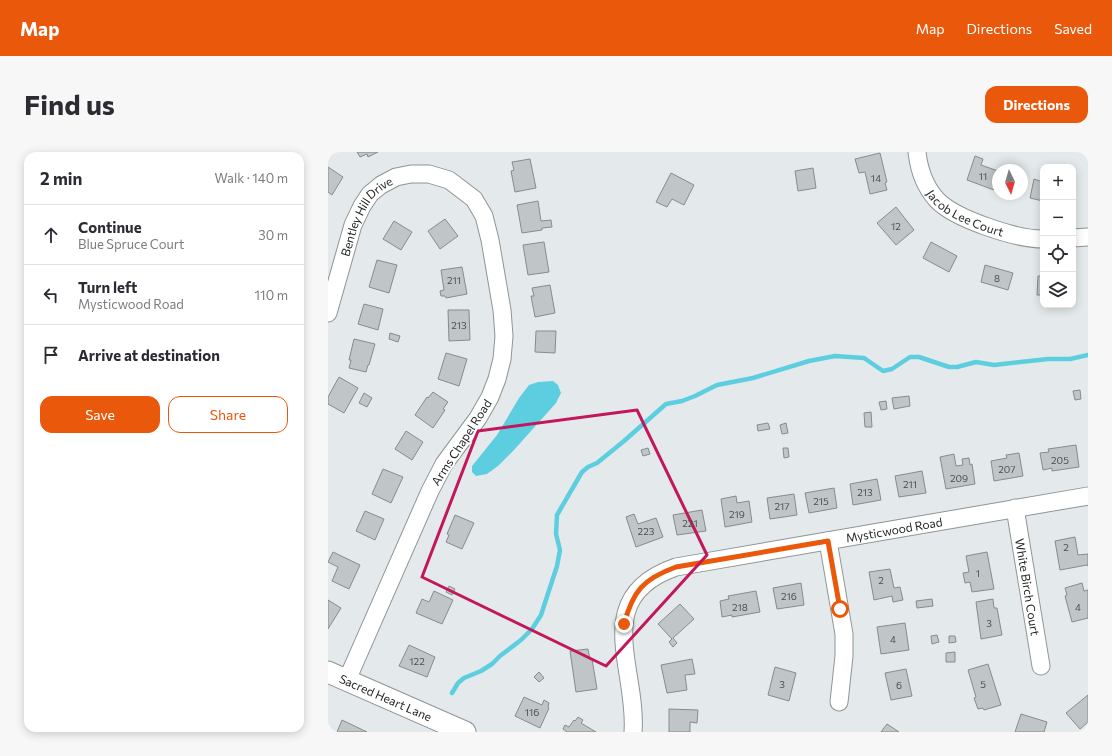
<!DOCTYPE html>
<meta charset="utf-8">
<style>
:root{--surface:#fff;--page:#f7f7f7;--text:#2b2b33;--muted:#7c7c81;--line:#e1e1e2;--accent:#ea580c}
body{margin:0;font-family:Commissioner,sans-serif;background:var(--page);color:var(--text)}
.controls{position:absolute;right:12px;top:12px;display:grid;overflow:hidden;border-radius:8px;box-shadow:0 2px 10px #0003}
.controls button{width:36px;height:36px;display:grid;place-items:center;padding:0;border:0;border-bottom:1px solid var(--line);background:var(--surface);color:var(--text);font:20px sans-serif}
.compass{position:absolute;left:664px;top:12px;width:36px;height:36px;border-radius:50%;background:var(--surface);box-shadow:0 2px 10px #0003;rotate:175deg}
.stop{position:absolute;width:12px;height:12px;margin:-9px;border:3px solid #ea580c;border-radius:50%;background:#fff}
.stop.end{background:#ea580c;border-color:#fff;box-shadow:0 1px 4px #0008}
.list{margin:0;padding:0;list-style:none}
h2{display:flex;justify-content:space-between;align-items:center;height:52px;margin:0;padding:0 16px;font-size:17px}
h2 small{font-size:13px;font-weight:400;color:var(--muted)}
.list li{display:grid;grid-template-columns:26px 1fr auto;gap:12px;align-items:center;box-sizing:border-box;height:60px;padding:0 16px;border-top:1px solid var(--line)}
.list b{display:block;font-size:15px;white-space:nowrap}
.list p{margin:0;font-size:13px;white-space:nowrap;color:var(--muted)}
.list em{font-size:13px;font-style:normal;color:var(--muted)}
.actions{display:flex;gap:8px;padding:12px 16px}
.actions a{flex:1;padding:9px 0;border:1px solid var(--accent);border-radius:12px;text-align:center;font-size:14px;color:var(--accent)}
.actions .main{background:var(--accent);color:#fff}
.icon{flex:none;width:22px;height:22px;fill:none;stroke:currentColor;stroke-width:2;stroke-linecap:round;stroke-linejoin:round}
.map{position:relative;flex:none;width:760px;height:580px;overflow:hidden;border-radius:12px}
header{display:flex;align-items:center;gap:24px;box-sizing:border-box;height:56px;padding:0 20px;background:var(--accent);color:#fff}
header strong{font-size:19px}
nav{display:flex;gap:22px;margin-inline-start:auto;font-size:14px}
.intro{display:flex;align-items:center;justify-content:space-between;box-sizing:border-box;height:96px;padding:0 24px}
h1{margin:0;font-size:28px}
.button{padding:10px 18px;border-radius:12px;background:var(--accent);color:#fff;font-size:14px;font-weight:700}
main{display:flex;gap:24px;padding:0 24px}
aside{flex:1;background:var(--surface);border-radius:12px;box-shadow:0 2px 10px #0003}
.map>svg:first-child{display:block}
</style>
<header>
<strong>Map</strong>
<nav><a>Map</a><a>Directions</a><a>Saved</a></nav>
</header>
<div class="intro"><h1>Find us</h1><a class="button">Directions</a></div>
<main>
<aside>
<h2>2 min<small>Walk · 140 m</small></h2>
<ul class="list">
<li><svg class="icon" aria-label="ahead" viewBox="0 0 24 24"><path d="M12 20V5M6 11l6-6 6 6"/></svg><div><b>Continue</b><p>Blue Spruce Court</p></div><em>30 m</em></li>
<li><svg class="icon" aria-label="left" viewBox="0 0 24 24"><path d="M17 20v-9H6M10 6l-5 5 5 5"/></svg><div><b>Turn left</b><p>Mysticwood Road</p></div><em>110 m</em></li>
<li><svg class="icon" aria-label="arrive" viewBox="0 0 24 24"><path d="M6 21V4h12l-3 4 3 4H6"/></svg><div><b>Arrive at destination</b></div></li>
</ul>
<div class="actions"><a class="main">Save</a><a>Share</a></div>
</aside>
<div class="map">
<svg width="760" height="580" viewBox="0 0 760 580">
<rect width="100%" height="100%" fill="#e4eaeb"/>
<path fill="#5dcedf" d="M225,229L230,233L233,241L228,251L186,298L170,314L159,322L148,324L144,320V314L169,283L191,246L201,233L210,230Z"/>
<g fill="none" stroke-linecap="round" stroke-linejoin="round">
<path stroke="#5dcedf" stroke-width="4.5" d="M124,541L130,531L136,526L153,519L164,512L172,504L193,488L204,477L213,463L229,414L232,398L228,382L229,363L254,320L260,315L269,311L296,289L338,252L354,249L367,244L389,233L425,226L481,209L507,204L536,206L555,219L564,217L582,205H591L621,215H629L648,210L666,213L720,207H742L760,203"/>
</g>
<path fill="#c0c6c7" stroke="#868c8d" d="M29,0H50L40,5L39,2L32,5Z
M552,1L559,30L557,31L559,38L542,42L537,20L531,21L527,7Z
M647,4L655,7L653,13L670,19V38L666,36V38L639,28Z
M202,7L208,36L187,40L183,19L186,18L184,10Z
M0,15L15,25L4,43L0,40Z
M485,16L488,36L470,39L467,19Z
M343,21L366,33L356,53L344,47L339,55L328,50Z
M706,27L715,30V49L702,46Z
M210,49L213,69L223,68L224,75L214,76V78L194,81L189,53Z
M568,55L586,78L568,93L549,71Z
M117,67L130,84L112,97L100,79Z
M66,69L84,80L73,98L55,87Z
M216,90L221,120L200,123L195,93Z
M603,90L629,104L621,120L595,106Z
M49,108L69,113L61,141L41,135Z
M657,113L685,121L680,138L653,130Z
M134,115L139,142L118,146L117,144H113L112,139L116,138L113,118Z
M710,124H715V143H709Z
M222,133L227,161L207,165L203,144H206L204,136Z
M36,152L55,157L50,178L30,172Z
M120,158H141L142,188L121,189Z
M208,179H228L227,201L207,200Z
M62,181L72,184L70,190L61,187Z
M26,187L47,192L41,213H40L38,220L21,216L23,208H21Z
M118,201L139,207L131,234L110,227Z
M11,225L30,236L16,261L0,252V245Z
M752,238L753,247L747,248L745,239Z
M105,240L120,250L115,257L117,258L105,276L87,263L99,245L100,246Z
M36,241L44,246L39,255L31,251Z
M581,244L582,254L566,257L564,246Z
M558,249L559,257L553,258L551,250Z
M543,260L544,275H537L536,261Z
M440,271L442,277L430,279L429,273Z
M458,271L460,281L454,282L452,273Z
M78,279L95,290L84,308L67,297Z
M748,293L751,315L724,319V316L715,318L712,301L721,300L720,297Z
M320,296L322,302L315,304L313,298Z
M455,296H460L461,305L456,306Z
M691,301L695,324L666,329L663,309L679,306L678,303Z
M626,302L628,314L635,313L634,307L641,306L642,313L644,312L647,332L618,337L612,305Z
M55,317L75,325L63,351L44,342Z
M594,319L598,341L571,345L567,324Z
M549,327L553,348L525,353L522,332Z
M506,336L509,356L481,361L477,341Z
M466,342L469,363L442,367L439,346Z
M408,344L409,351L421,349L424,370L397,375L393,347Z
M374,358L378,379L349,383L345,363Z
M37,359L56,367L47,388L28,379Z
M306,362L310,372L328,366L335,385L308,395L298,365Z
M127,363L146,371L134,397L118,390L121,383L119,382Z
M747,385L750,403L760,402V414L759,413L732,418L727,389Z
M5,400L32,413L21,437L4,429L10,415L0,410Z
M659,400L666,437L644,440L642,430L637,431L635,421L641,420L638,404Z
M562,417L566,436L572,435L575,448L565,450L564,444L546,448L541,420Z
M473,431L476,453L449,457L445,436Z
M754,431L756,439L760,438V466L744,470L737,444L739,443L737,436Z
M121,434L127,437L124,443L118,440Z
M106,439L125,448L114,472L88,461L94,447L101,450Z
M428,439L432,460L404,465V463L394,465L392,449L401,447L400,444Z
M604,447L605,454L589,456L588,449Z
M665,447L666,456H669L674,483L653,487L648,450Z
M0,448L13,456L0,477Z
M352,452L366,467L345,486L349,491L345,495L341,490L344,487L330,472Z
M577,471L581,498L553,502L549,475Z
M609,483L611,490L604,492L603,484Z
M621,484H627L628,490L621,491Z
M81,493L107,505L99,525L71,514Z
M260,497L262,508L264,507L269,537L248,540L242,499Z
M627,500V510H618V501Z
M364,507L367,522L357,523L359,538L339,541L333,513Z
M660,512L673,553L656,558L655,556L650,557L646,546L648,545L640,518Z
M447,515L468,521L461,549L440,543Z
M578,517L584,544L563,548L557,521Z
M211,520L216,526L211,530L206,525Z
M760,543V570L752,577L738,561Z
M196,545L214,553L216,548L221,551L220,555L221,556L212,576L187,564Z
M341,557L370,558L369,571L362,570V580H341Z
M693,562L719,570L716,580H687Z
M250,565L255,568L253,571L268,580H239L235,577L237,573L241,575L246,568L247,569Z
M14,568L39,580H9Z
M559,572L571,580H553Z"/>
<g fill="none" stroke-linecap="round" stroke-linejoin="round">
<defs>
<g id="minor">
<path id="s1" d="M589,0C591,18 597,35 609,48C627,67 688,87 715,87"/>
<path d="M745,86L760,85"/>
<path id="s2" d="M0,161L25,73L34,54L42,42L53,33L68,25L83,22H101L121,28L146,47L156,64L162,88L174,158L176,184L174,207L169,227L162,245L150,266L116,312L102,339L19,528"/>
<path id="s3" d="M687,356L713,514"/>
<path d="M500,389L516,482V504L511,550"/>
<path id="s4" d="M305,580C310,517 261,445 348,415L760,344"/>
</g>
<g id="tertiary">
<path id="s5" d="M0,520L137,580"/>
</g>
</defs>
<use href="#minor" stroke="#8e9495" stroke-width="19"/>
<use href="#tertiary" stroke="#8e9495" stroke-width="23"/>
<use href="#minor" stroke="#fff" stroke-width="17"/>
<use href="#tertiary" stroke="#fff" stroke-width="21"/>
</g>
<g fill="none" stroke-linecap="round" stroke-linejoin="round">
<path stroke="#ea580c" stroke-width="5" d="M296,472C305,439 315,427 348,415L500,389L512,457"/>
</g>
<path fill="none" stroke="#c2185b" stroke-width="3" stroke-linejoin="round" d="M309,258L379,403L278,514L94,425L150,279Z"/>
<g text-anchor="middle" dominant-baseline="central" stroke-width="4" stroke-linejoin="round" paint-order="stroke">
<g font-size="10" fill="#4c4f4f">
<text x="655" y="24">11</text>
<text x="548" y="26">14</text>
<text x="568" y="74">12</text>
<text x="669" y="126">8</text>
<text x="126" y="128">211</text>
<text x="131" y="173">213</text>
<text x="732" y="308">205</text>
<text x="679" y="317">207</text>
<text x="631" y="326">209</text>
<text x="582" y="332">211</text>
<text x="537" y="340">213</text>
<text x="493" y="349">215</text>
<text x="454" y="354">217</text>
<text x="409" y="362">219</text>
<text x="362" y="371">221</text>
<text x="318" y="379">223</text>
<text x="738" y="395">2</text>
<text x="650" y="421">1</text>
<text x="553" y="428">2</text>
<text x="461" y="444">216</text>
<text x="412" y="455">218</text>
<text x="750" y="455">4</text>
<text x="661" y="471">3</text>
<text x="565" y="487">4</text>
<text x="89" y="509">122</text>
<text x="454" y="532">3</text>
<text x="655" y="532">5</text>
<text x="571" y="533">6</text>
<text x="204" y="560">116</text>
</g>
<g font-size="12" fill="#252727" stroke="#fff">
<text stroke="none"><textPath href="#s1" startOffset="84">Jacob Lee Court</textPath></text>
<text stroke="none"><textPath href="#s2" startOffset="106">Bentley Hill Drive</textPath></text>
<text transform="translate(133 290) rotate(-57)">Arms Chapel Road</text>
<text stroke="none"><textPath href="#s4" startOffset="412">Mysticwood Road</textPath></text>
<text stroke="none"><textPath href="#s3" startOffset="80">White Birch Court</textPath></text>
<text stroke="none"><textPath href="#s5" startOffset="63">Sacred Heart Lane</textPath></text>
</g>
</g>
</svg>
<div class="controls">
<button>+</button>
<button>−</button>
<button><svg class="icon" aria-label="locate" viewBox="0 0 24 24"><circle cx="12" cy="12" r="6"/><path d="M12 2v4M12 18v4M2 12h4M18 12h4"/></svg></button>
<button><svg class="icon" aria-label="layers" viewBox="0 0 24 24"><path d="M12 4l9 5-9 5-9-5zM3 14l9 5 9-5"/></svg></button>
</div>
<svg class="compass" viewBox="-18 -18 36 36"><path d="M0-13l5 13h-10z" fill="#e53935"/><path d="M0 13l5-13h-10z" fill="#7c7c81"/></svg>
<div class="stop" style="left:512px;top:457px"></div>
<div class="stop end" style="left:296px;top:472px"></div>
</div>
</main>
